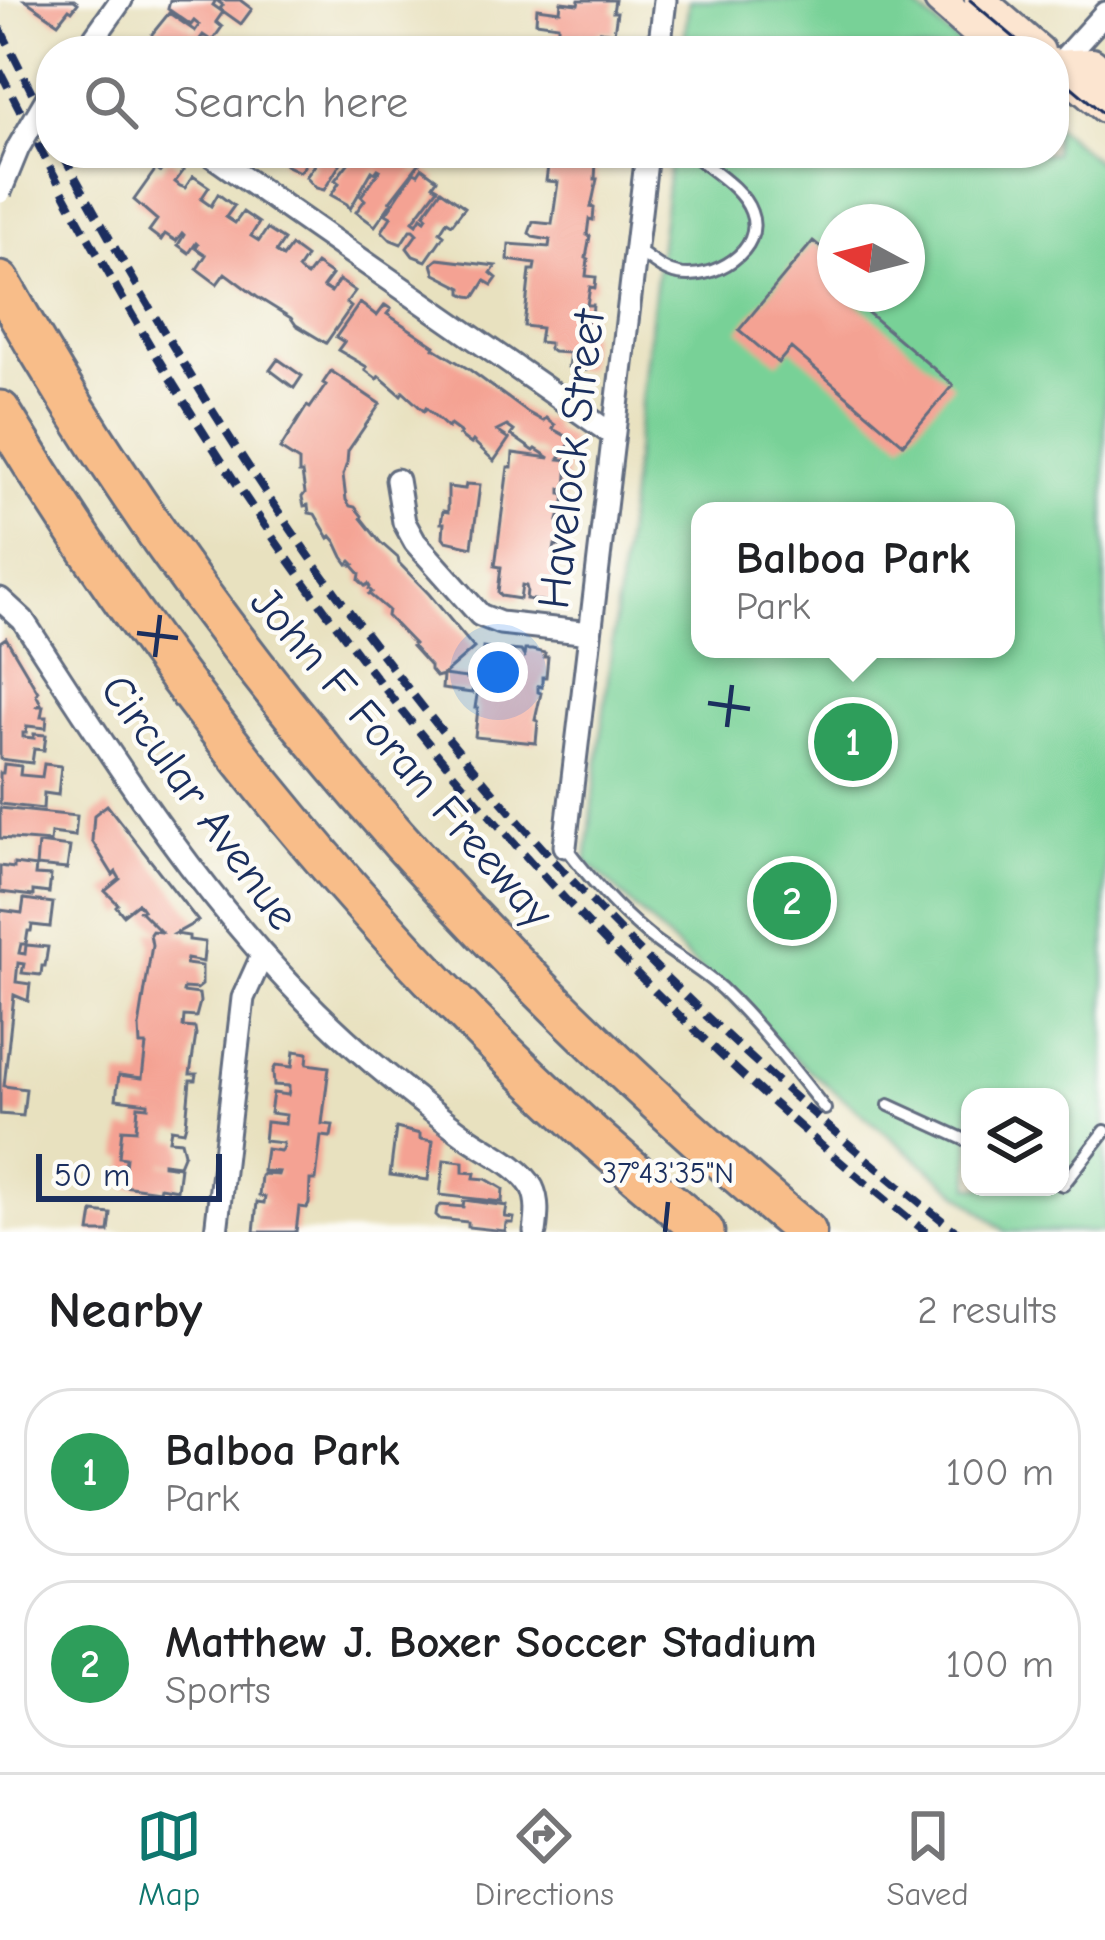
<!DOCTYPE html>
<meta charset="utf-8">
<style>
:root{--surface:#fff;--page:#f6f6f6;--text:#202124;--muted:#757577;--line:#e0e0e0;--accent:#0f766e}
body{margin:0;font-family:"Comic Neue",sans-serif;background:var(--page);color:var(--text)}
.controls{position:absolute;right:36px;bottom:36px;display:grid;overflow:hidden;border-radius:24px;box-shadow:0 3px 9px #0004}
.controls button{width:108px;height:108px;display:grid;place-items:center;padding:0;border:0;border-bottom:3px solid var(--line);background:var(--surface);color:var(--text);font:60px sans-serif}
.compass{position:absolute;left:817px;top:204px;width:108px;height:108px;border-radius:50%;background:var(--surface);box-shadow:0 3px 9px #0004;rotate:277deg}
.scale{position:absolute;left:36px;bottom:30px;width:186px;box-sizing:border-box;padding-left:12px;border:6px solid #1b2f5e;border-top:0;font-size:33px;line-height:42px;white-space:nowrap;color:#1b2f5e;-webkit-text-stroke:9px #fdfcf7;paint-order:stroke}
.you{position:absolute;left:498px;top:672px;width:42px;height:42px;margin:-30px;border:9px solid #fff;border-radius:50%;background:#1a73e8;box-shadow:0 0 0 18px #1a73e833}
.badge{display:grid;place-items:center;width:78px;height:78px;border-radius:50%;background:var(--accent);color:#fff;font-size:39px;font-weight:700}
.pin{position:absolute;translate:-50% -50%;border:6px solid #fff;box-shadow:0 3px 12px #0006}
.popup{position:absolute;left:691px;top:502px;width:324px;height:156px;box-sizing:border-box;display:grid;place-content:center;border-radius:24px;background:var(--surface);filter:drop-shadow(0 3px 9px #0005);font-size:39px;white-space:nowrap;color:var(--muted)}
.popup b{font-size:45px;color:var(--text)}
.popup::after{content:'';position:absolute;left:50%;top:100%;margin-left:-24px;border:24px solid transparent;border-top-color:var(--surface)}
.list{margin:0;padding:0;list-style:none}
h2{display:flex;justify-content:space-between;align-items:center;height:156px;margin:0;padding:0 48px;font-size:51px}
h2 small{font-size:39px;font-weight:400;color:var(--muted)}
.list li{display:grid;grid-template-columns:78px 1fr auto;gap:36px;align-items:center;box-sizing:border-box;height:168px;margin:0 24px 24px;padding:0 24px;border:3px solid var(--line);border-radius:48px}
.list b{display:block;font-size:45px;white-space:nowrap}
.list p{margin:0;font-size:39px;white-space:nowrap;color:var(--muted)}
.list em{font-size:39px;font-style:normal;color:var(--muted)}
.icon{flex:none;width:66px;height:66px;fill:none;stroke:currentColor;stroke-width:2;stroke-linecap:round;stroke-linejoin:round}
.map{position:relative;flex:none;width:1105px;height:1232px;overflow:hidden}
.search{position:absolute;background:var(--surface);box-shadow:0 3px 9px #0004;left:36px;right:36px;top:36px;height:132px;display:flex;align-items:center;gap:30px;box-sizing:border-box;padding:0 42px;border-radius:48px;color:var(--muted);font-size:45px}
.sheet{height:540px;background:var(--surface)}
nav{display:flex;justify-content:space-around;align-items:center;box-sizing:border-box;height:168px;border-top:3px solid var(--line);background:var(--surface);font-size:33px;color:var(--muted)}
nav a{display:grid;justify-items:center;gap:6px}
nav .on{color:var(--accent)}
.map>svg:first-child{display:block}
</style>
<div class="map">
<svg width="1105" height="1232" viewBox="0 0 1105 1232">
<rect width="100%" height="100%" fill="#fdfcf7"/>
<filter id="ink" filterUnits="userSpaceOnUse"><feTurbulence type="fractalNoise" baseFrequency=".00833" numOctaves="2"/><feDisplacementMap in="SourceGraphic" scale="24" xChannelSelector="R" yChannelSelector="G"/><feConvolveMatrix kernelMatrix="1 2 1 2 8 2 1 2 1" color-interpolation-filters="sRGB"/></filter>
<filter id="wash" filterUnits="userSpaceOnUse"><feTurbulence type="fractalNoise" baseFrequency=".004" numOctaves="4" result="noise"/><feDisplacementMap in="SourceGraphic" scale="48" xChannelSelector="R" yChannelSelector="G"/><feGaussianBlur stdDeviation="2.7" result="paint"/><feColorMatrix in="noise" values="0 0 0 0 0 0 0 0 0 0 0 0 0 0 0 0 0 1.4 0 .05"/><feComposite in="paint" operator="in"/></filter>
<g filter="url(#wash)">
<rect width="100%" height="100%" fill="#e8e1bf"/>
<path fill="#78d197" stroke="#4a807a" stroke-width="3" fill-rule="evenodd" d="M689,0H908L968,51H683Z
M1054,125L1105,168V1232H1006L787,1052L586,861L671,153H1054ZM835,222H907V294H835ZM700,511H1006V649H700ZM970,1097H1060V1187H970Z"/>
<g id="blocks">
<path fill="#f4a293" d="M25,0H74L78,3L72,11L69,9L58,23Z
M170,0H240L252,9L241,24L220,9L223,5L216,0L213,5L223,12L216,22L222,27L212,41L203,35L191,51H134L145,38L157,47L160,43L152,38V34L169,13L195,31L199,25L194,21L191,25L168,9Z
M579,0H615L613,12H617L614,33L600,31L597,44L612,46L615,51H540L542,39L552,40L553,33L558,34V25L536,22L537,8L560,11L561,2L578,4Z
M286,153H313L300,172L285,165L281,160Z
M316,153H347L324,190L316,188L306,177L315,165L310,161Z
M349,153H389L393,155L394,153H412L422,160L390,201L392,202L375,226L356,212L365,200L361,196L380,170L378,169L375,173L372,171L350,209L347,204L331,195L339,183L335,180L354,156Z
M557,153H601L600,163L596,162L595,179H597L591,207L594,208L593,220L589,219L587,235L590,236L586,258L588,259L586,276L596,277L595,288L590,287L587,305H593L592,316H588L586,333L590,334L586,370L568,367L570,353L553,352L549,349V343L539,342L541,328L524,326L530,270H534L535,264L508,260L509,244L549,247L550,240L533,237L529,233L533,222L552,224L558,182L546,181L548,166L559,167L560,158H556Z
M169,159L184,170L175,182L180,186L185,188L193,176L209,187L201,199L211,206L218,194L234,206L226,217L235,223L243,212L259,223L251,236L259,241L267,229L284,240L276,252L283,257L291,246L306,257L298,269L301,272L307,276L316,264L332,275L323,287L331,292L339,280L355,291L346,303L351,307L326,343L296,325L291,318L257,297L225,273L217,284L197,269L206,255L196,248L198,245L196,243L189,253L178,245L184,235L182,233L176,241L165,234L161,240L149,231L157,220L134,200L156,169L160,172Z
M422,168L437,179L433,185L438,188L413,221L417,224L421,217L425,220L427,217L424,214L441,190L465,207L452,224L447,221L440,232L444,235L426,261L413,256L407,248L417,234L413,230H410L401,244L391,240L382,231L391,217L386,214L414,172L418,174Z
M813,241L835,259V294H846L953,385L903,444L791,348L778,363L739,330Z
M438,259L496,266L491,273L497,278L492,285L485,281L475,297L468,296L462,293V288L435,274L432,264Z
M360,303L377,316L385,305L391,309L387,314L435,346L434,348L470,370L527,412L543,421L546,418L555,425L553,429L573,440L559,459L568,460L566,489H561V493L565,494L562,517H559L558,521L562,522L559,546L555,545L554,551L557,552L558,560L554,603L526,599L527,590L526,586L522,585L520,599L501,596L498,592L501,567L495,566L508,467H512L513,453L550,458L536,449L534,451L511,435L514,431L507,426L497,431L509,439L494,461L473,441L471,444L459,435L461,433L450,425L448,428L426,408L424,411L403,392L401,395L379,376L377,379L365,370L367,367L338,350L344,342L336,337Z
M278,359L302,376L294,388L270,370Z
M331,371L380,404L348,451L347,463L343,475L346,500L350,506L355,507L362,516L361,518L380,542L398,558L399,563L429,594L474,648L443,675L474,679L472,693L442,689L443,675L436,677L430,670V666L412,646L414,644L387,616L388,610L369,594L372,592L369,589L370,587L368,584L365,586L359,580L360,574L352,565L354,564L351,561L348,564L343,557L336,542L331,536L329,538L315,514L309,513L308,505L304,506L302,497L305,493L302,473H299V461L280,449L307,406L310,408L326,385L323,383Z
M466,484L480,485L472,547L446,541L443,537L444,523H441L443,511L448,512V487L465,489Z
M6,638L38,692L36,694L41,704L38,706H43L41,717H47L46,728L27,726L26,733H23V737L34,738V734L46,735L44,750L34,749L32,763L0,759V642Z
M483,648L499,650V654H505L510,650L521,651L524,656L525,650H532L545,653L544,657H548L546,677H542V687L538,686V692L541,693L535,720L538,721L536,743L475,737L478,708H475L480,676L473,675L476,657L482,658Z
M4,764L21,766L20,775L42,777L44,764L61,766L58,795L44,793L43,809L0,804V773H3Z
M107,805L198,921L175,934L189,936V940L205,942L203,962L187,959L186,964L202,966V985L197,989L184,988L183,992L199,994L200,1002L196,1017L184,1016L183,1027L195,1028L196,1035L190,1074H197L196,1080H190L186,1124L184,1131L171,1129L169,1140L181,1141L184,1153L179,1165L163,1163V1165L180,1167L177,1190L160,1187L159,1191L123,1186L126,1158L119,1157L122,1129L136,1130L138,1106L148,1107V1103L116,1099L119,1075L142,1078L146,1045H140L139,1027L152,945L150,934L152,931L161,932L140,911L143,910L138,903L123,915L116,906L118,904L105,891L120,879L116,872L113,875L92,841L94,815Z
M0,808L77,816L75,836L51,833L50,842L0,838Z
M38,843L70,847L67,869L36,866Z
M14,864L36,867L35,875L51,876L49,893L33,891V896L0,892V866L14,868Z
M24,899L53,903L50,927L32,925L31,931H28L26,944H21L19,953L25,954L26,945L48,947L45,966H42L41,975L22,973L24,964L18,963L16,982L30,984L28,1001L14,995L4,1086L26,1089L23,1116L0,1114V910L22,913Z
M294,1051L308,1053L307,1064L329,1067L322,1124L333,1125L331,1137L321,1136L316,1180H310L309,1204L307,1208L299,1207L296,1232H254L257,1202L264,1203L265,1197L259,1196L261,1176L263,1174L278,1175L279,1172L263,1171L266,1149L281,1151L283,1147V1143L264,1141L266,1122L285,1124L286,1115L270,1113L273,1093L288,1095L289,1091V1086L274,1085L273,1071L276,1065L292,1067Z
M396,1128L420,1134V1139L433,1141L428,1180L390,1175Z
M444,1160L463,1162V1172L475,1173L474,1178L486,1179L503,1189L502,1202L440,1195Z
M464,1200L507,1206L505,1217L514,1218L513,1223H506L505,1231L468,1227V1222L440,1219L436,1215L437,1208L441,1205L463,1207Z
M93,1212L111,1214L109,1232H90Z"/>
</g>
</g>
<g filter="url(#ink)">
<use href="#blocks" fill-opacity="0" stroke="#636d80" stroke-width="3"/>
<g fill="none" stroke-linecap="round" stroke-linejoin="round">
<defs>
<path id="lane" d="M638,251C651,260 663,271 678,274C712,281 766,251 751,212C742,187 710,170 691,153
M565,846C589,878 616,908 647,934C671,954 699,968 722,989C760,1026 792,1067 825,1109
M889,1105L970,1142
M1060,1184L1063,1185L1105,1131"/>
<path id="street" d="M85,51L121,0
M659,51L665,0
M1057,66L1105,13
M208,153L613,435
M397,480L404,522L415,542L480,615L500,623L590,633
M0,599L23,620C126,779 227,940 374,1064C404,1089 435,1114 467,1137C488,1152 519,1165 532,1187C539,1201 537,1217 535,1232
M565,846L647,153
M216,1232L243,998L262,956"/>
<path id="secondary" d="M940,0L999,51
M980,0L1039,51
M1054,64L1105,107
M1054,66L1092,64L1105,75"/>
<path id="highway" d="M0,282C204,648 486,965 806,1232
M0,411C157,670 356,920 580,1124C620,1161 663,1196 704,1232"/>
</defs>
<use href="#lane" stroke="#636d80" stroke-width="16"/>
<use href="#street" stroke="#636d80" stroke-width="27"/>
<use href="#secondary" stroke="#636d80" stroke-width="36"/>
<use href="#highway" stroke="#636d80" stroke-width="45"/>
<use href="#lane" stroke="#fff" stroke-width="10"/>
<use href="#street" stroke="#fff" stroke-width="21"/>
<use href="#secondary" stroke="#fce5d0" stroke-width="30"/>
<use href="#highway" stroke="#f8bd89" stroke-width="39"/>
<path stroke="#1b2f5e" stroke-width="3" d="M970,0L1030,51
M1054,72L1105,115"/>
<path stroke="#1b2f5e" stroke-width="8" stroke-dasharray="18 9" stroke-linecap="butt" d="M0,28L51,131
M0,71C74,217 154,359 244,495C431,774 663,1023 926,1232
M62,153C157,326 259,495 380,652C545,870 742,1064 957,1232"/>
<defs>
<path id="street-bridge" d="M0,192L18,148L50,93"/>
</defs>
<use href="#street-bridge" stroke="#636d80" stroke-width="27" stroke-linecap="butt"/>
<use href="#street-bridge" stroke="#fff" stroke-width="21"/>
</g>
</g>
<path fill="none" stroke="#1b2f5e" stroke-width="4.5" d="M137,633L178,638M155,657L160,615M708,703L750,709M727,727L732,685M665,1232L668,1202"/>
<g text-anchor="middle" dominant-baseline="central" stroke-width="9" stroke-linejoin="round" paint-order="stroke">
<g font-size="45" fill="#1b2f5e" stroke="#fdfcf7">
<text transform="translate(571 459) rotate(-83)">Havelock Street</text>
<text transform="translate(402 757) rotate(49)">John F Foran Freeway</text>
<text transform="translate(200 802) rotate(54)">Circular Avenue</text>
</g>
</g>
<g font-size="30" text-anchor="middle" fill="#1b2f5e" stroke="#fdfcf7" stroke-width="9" stroke-linejoin="round" paint-order="stroke">
<text x="668" y="1183">37°43'35"N</text>
</g>
</svg>
<div class="controls">
<button><svg class="icon" aria-label="layers" viewBox="0 0 24 24"><path d="M12 4l9 5-9 5-9-5zM3 14l9 5 9-5"/></svg></button>
</div>
<svg class="compass" viewBox="-18 -18 36 36"><path d="M0-13l5 13h-10z" fill="#e53935"/><path d="M0 13l5-13h-10z" fill="#757577"/></svg>
<div class="scale">50 m</div>
<div class="you"></div>
<div class="pin badge" style="left:853px;top:742px;background:#2e9e5b">1</div>
<div class="popup"><b>Balboa Park</b>Park</div>
<div class="pin badge" style="left:792px;top:901px;background:#2e9e5b">2</div>
<div class="search"><svg class="icon" aria-label="search" viewBox="0 0 24 24"><circle cx="10" cy="10" r="6"/><path d="M15 15l6 6"/></svg>Search here</div>
</div>
<section class="sheet">
<h2>Nearby<small>2 results</small></h2>
<ul class="list">
<li><span class="badge" style="background:#2e9e5b">1</span><div><b>Balboa Park</b><p>Park</p></div><em>100 m</em></li>
<li><span class="badge" style="background:#2e9e5b">2</span><div><b>Matthew J. Boxer Soccer Stadium</b><p>Sports</p></div><em>100 m</em></li>
</ul>
</section>
<nav>
<a class="on"><svg class="icon" aria-label="map" viewBox="0 0 24 24"><path d="M3 6l6-2 6 2 6-2v14l-6 2-6-2-6 2zM9 4v14M15 6v14"/></svg>Map</a>
<a><svg class="icon" aria-label="directions" viewBox="0 0 24 24"><path d="M12 3l9 9-9 9-9-9zM9 14v-3h6M13 9l2 2-2 2"/></svg>Directions</a>
<a><svg class="icon" aria-label="saved" viewBox="0 0 24 24"><path d="M7 4h10v16l-5-4-5 4z"/></svg>Saved</a>
</nav>
